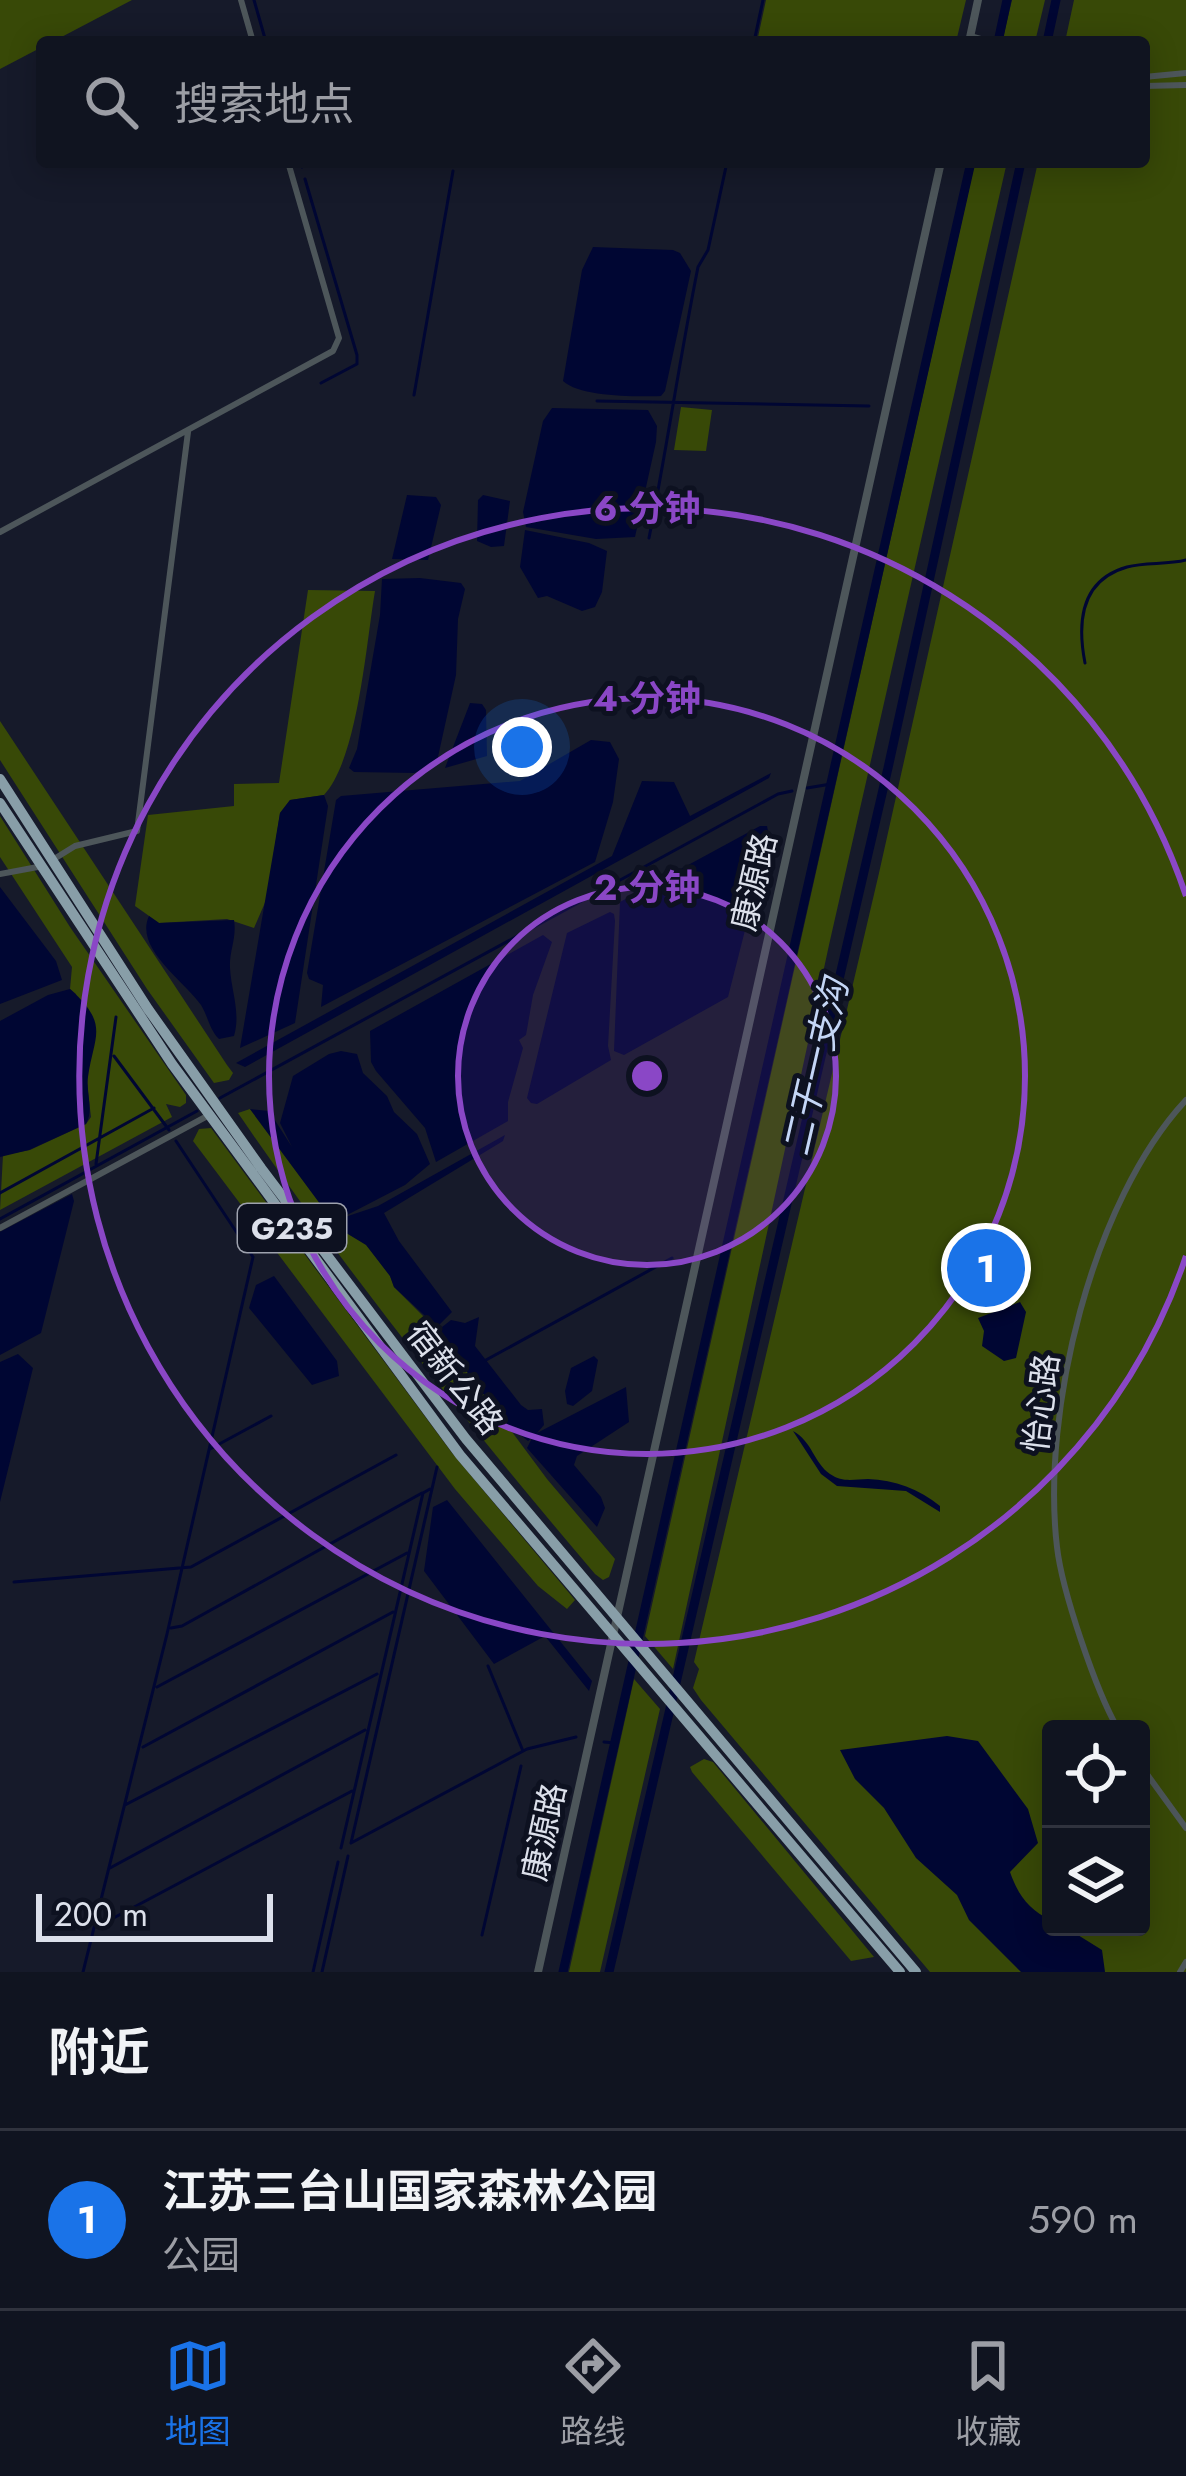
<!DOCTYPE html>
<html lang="zh">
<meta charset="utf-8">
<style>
:root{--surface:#101420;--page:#1e212d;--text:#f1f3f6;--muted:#9c9ea5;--line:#30333e;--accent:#1a73e8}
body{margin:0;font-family:Jost,"Noto Sans SC",sans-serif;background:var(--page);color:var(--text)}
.controls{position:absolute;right:36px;bottom:36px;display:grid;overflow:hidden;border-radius:12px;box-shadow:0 6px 30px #0003}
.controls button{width:108px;height:108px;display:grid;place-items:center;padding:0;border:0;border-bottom:3px solid var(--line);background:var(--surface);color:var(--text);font:60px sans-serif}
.scale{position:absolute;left:36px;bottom:30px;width:237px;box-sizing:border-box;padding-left:12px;border:6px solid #dce0eb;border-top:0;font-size:33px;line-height:42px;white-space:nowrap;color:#dce0eb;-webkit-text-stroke:9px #0d1120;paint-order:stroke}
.you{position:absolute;left:522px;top:747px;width:42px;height:42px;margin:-30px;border:9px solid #fff;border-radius:50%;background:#1a73e8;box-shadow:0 0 0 18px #1a73e833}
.badge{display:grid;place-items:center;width:78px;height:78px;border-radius:50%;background:var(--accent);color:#fff;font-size:39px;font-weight:700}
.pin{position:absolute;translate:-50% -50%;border:6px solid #fff;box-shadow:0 3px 12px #0006}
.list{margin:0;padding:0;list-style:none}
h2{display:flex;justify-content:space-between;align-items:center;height:156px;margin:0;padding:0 48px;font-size:51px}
h2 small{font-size:39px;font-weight:400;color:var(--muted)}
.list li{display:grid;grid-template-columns:78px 1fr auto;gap:36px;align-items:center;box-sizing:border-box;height:180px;padding:0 48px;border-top:3px solid var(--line)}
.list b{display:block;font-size:45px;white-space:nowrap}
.list p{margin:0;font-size:39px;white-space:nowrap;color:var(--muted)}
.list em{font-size:39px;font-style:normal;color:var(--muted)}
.icon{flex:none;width:66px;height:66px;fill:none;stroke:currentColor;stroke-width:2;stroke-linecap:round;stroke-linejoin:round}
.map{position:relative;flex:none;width:1186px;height:1972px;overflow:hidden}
.search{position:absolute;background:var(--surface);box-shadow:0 6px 30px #0003;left:36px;right:36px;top:36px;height:132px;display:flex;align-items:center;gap:30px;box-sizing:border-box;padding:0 42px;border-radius:12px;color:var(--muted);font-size:45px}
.sheet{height:336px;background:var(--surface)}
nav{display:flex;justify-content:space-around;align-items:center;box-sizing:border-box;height:168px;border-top:3px solid var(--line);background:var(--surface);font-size:33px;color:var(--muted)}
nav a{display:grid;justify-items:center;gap:6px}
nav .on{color:var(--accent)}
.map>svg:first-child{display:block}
</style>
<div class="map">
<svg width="1186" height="1972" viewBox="0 0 1186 1972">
<rect width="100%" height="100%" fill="#161a2a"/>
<path fill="#384907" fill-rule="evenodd" d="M0,0H132L52,42H42V47L0,69Z
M766,0H966L956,42H757Z
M1012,0H1045L1035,42H1002Z
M1074,0H1186V1972H930L701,1700L693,1688L699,1669L694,1662L879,873L1038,162H1144V42H1065ZM1051,1729H1141V1927H1051Z
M975,162H1007L829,945L673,1669L645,1636Z
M681,407L712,410L706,451L674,450Z
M308,590L375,591C366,644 358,758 324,795L290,800L280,813L267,898L254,928L227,919L159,923L135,906L148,815L234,806V784L279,783Z
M0,721L227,1065L233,1073L229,1080L214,1083L147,989L0,760Z
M0,816L70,927L186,1095V1103L180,1107L166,1104L172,1117L0,1210L3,1155L30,1150L86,1124L91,1117L76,994L70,989L72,967L0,857Z
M250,1109L338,1228L366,1244L390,1276L394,1287L434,1327L547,1479L615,1559L609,1577L603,1580L595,1574C469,1426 348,1274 238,1113Z
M211,1128L452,1453L575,1600L567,1609L538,1586L455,1489L193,1141L199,1129Z
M634,1679L660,1709L600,1972H569Z
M704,1759L713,1762L874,1957L851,1961L692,1772L690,1767Z"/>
<path fill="#000633" d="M593,247L673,250L680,253L691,271L665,391L661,396C636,397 580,397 563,381L582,270Z
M552,408L648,410L657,426L656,442L635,537L596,539L526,527L523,512L543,421Z
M407,495L436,497L441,505L428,560L392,559Z
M483,495L510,501L504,546L491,547L477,541L478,500Z
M525,530L589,543L607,551L602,592L595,607L582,611L547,596L538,598L520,567Z
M420,578L461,583L465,589L458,619L456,675L436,766L414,773L354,772L349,768L357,749L380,615L382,579Z
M470,703L482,704L486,710L487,756L445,768Z
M591,740L610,742L619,759L613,802L595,862L321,1007L323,985L309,979L307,973L336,800L341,796L520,781Z
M771,773L769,778L245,1067L236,1063L612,856L642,781L674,782L690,816Z
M324,795L328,806L295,1023L240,1048L280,813L290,800Z
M760,826H767L769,836L728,997L624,1055L614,1051L620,902Z
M0,887L56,961L62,980L0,1004Z
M610,912L614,914L615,921L608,1046L611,1060L537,1104L531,1103L527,1098L567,933Z
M149,916L159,923L234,920C237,938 229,951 230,968C231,990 241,1013 234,1036L219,1039C209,1029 208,1016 201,1005C184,981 134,948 149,916Z
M543,935L552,942L533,995L526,1035L519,1040L523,1048L508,1102V1121L436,1162L425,1128L376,1071L371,1062L370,1031Z
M70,989C110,1025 94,1035 88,1077C86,1093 94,1110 86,1124L29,1150L0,1157V1021L48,995Z
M341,1051L357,1054L363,1073L387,1096L394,1112L417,1134L430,1164L405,1185L351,1213L345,1216L338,1210L342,1218L378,1206L505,1135L503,1141L384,1213L399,1241L452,1312L437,1327L394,1287L390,1276L366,1245L338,1228L250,1109L269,1111L292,1147L280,1123L293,1076L329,1054Z
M72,1194L74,1201L41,1333L0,1355V1232Z
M274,1276L337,1361L339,1376L312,1385L249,1308L256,1285Z
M1020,1302L1026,1312L1016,1358L1004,1361L982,1346L984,1331L978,1318Z
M479,1317L475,1346L521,1405L528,1410L542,1409L544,1425L537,1433L626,1387L629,1422L577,1456L574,1465L601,1497L605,1508L597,1527L527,1448L532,1438L528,1441L503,1421L437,1331L451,1320L465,1323Z
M18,1354L33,1368L0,1502V1362Z
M594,1356L598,1360L592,1391L573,1406L567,1404L565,1391L571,1368Z
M793,1431C812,1441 814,1463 830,1474C843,1483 854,1479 868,1479C895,1480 919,1489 940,1506V1512L906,1491L837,1486L821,1474Z
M447,1500L592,1681L589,1691L545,1636L494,1664L424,1571L433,1507Z
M947,1736L978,1741L1028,1809L1038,1843L1010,1872C1018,1895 1029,1910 1051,1920V1927H1065L1102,1950L1105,1972H1021L969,1920L957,1895L916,1858L884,1808L855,1779L840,1750Z"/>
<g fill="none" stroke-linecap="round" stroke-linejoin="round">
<path stroke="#000633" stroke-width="3" d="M254,0L266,42
M754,42L763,0
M301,162L302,167
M305,179L357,355V364L321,383
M414,395L453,171
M597,401L869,406
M649,538C667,447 680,357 698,267L708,250L727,162
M1085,663C1077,622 1081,580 1127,567C1146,562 1167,565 1186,560
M807,788L831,784
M114,1056L169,1130
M220,1098L778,794L792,791
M96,1164L116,1017
M0,1193L154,1108
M0,1219L197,1111
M486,1360L672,1258
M210,1449L271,1416
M14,1582L191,1567L396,1455
M171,1628L182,1626L422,1493
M488,1666L523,1751
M157,1687L407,1553
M604,1742L615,1743
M143,1747L393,1612
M125,1805L377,1674
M351,1843L437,1467
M351,1843L527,1749L576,1737
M341,1848L423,1493L430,1489
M110,1868L365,1730
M95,1924L106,1922L352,1791
M482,1935L521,1766
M83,1972L167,1634L253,1257L176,1141
M313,1972L338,1862
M322,1972L348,1856"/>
<path stroke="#000633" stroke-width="9" d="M998,42L1007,0
M1047,42L1056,0
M563,1972L971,162
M609,1972L888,768L1021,162"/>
<path stroke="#4d565a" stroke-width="6" d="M241,0L253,42
M970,36L991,42
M1144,77L1186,73
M1144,86L1186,85
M0,532L333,351L339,338L288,162
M54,859L75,846L137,831L188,432
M0,874L43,866
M0,1228L211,1114
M1118,1729C1096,1691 1062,1591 1057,1547C1041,1412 1092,1201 1186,1100
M1141,1766L1186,1828
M1180,1972L1186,1962"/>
<path stroke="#4d565a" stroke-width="8" d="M969,42L978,0
M538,1972L941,162"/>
<path stroke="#889ea8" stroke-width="10" d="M0,779L148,1009L261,1168L466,1439L916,1972
M0,803L172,1064L460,1455L900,1972"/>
</g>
<circle cx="647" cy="1076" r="189" fill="#8a47c6" fill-opacity=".12"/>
<g fill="none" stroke="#8a47c6" stroke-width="6">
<circle cx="647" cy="1076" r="189"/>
<circle cx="647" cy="1076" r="378"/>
<path d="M1186 1256A568 568 0 1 1 1186 896"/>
</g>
<g text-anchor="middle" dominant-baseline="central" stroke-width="10" stroke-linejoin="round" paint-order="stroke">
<rect fill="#0d1120" stroke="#9ea2ae" stroke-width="3" x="238" y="1204" width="108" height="48" rx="9"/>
<g font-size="30" font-weight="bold" fill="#dce0eb">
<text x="292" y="1228">G235</text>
</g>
<g font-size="33" fill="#dce0eb" stroke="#0d1120">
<text transform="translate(754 882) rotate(-77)">康源路</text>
<text transform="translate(455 1378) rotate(52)">宿新公路</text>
<text transform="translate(1041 1403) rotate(-83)">怡心路</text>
<text transform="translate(544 1832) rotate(-78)">康源路</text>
</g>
<g font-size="36" font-style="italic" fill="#c4d6f6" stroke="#0d1120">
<text transform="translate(815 1067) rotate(-77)">二干一支沟</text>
</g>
</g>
<circle cx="647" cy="1076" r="18" fill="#8a47c6" stroke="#0d1120" stroke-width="6"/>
<g font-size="36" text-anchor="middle" font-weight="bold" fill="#8a47c6" stroke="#0d1120" stroke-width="10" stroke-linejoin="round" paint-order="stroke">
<text x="647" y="521">6 分钟</text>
<text x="647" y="711">4 分钟</text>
<text x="647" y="900">2 分钟</text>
</g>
</svg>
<div class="controls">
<button><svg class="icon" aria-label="locate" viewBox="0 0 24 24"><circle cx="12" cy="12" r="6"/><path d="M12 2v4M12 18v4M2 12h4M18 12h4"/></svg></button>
<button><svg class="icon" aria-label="layers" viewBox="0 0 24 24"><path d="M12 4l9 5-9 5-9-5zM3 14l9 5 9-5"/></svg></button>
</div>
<div class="scale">200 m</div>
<div class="you"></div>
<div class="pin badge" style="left:986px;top:1268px">1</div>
<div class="search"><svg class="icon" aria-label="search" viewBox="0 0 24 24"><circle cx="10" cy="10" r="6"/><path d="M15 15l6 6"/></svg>搜索地点</div>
</div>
<section class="sheet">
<h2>附近<small></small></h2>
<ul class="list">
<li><span class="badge">1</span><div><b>江苏三台山国家森林公园</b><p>公园</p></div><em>590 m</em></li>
</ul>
</section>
<nav>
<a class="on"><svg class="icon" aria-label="map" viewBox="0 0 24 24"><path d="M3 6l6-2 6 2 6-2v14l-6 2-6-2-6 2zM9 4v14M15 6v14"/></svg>地图</a>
<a><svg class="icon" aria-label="directions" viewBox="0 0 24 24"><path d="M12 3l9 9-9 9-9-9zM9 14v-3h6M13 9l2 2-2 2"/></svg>路线</a>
<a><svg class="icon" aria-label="saved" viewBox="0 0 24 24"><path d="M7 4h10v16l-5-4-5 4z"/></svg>收藏</a>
</nav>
